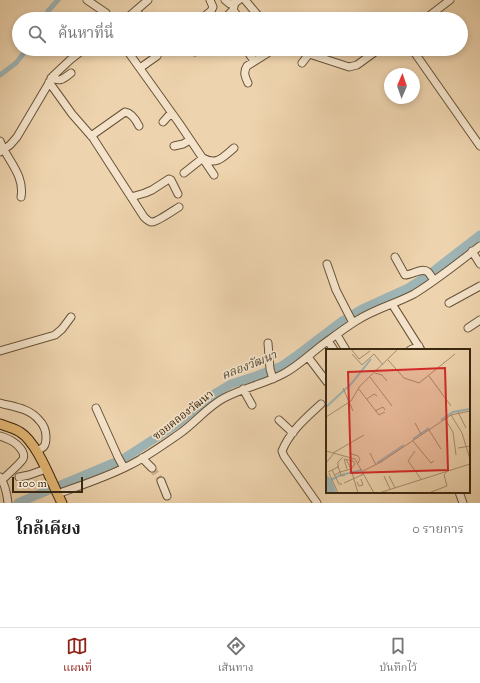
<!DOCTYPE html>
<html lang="th">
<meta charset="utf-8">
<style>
:root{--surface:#fff;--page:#f6f6f6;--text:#222;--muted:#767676;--line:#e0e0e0;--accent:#8f2418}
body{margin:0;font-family:"IM FELL Great Primer","Noto Serif Thai",serif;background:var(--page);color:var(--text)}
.compass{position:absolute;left:384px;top:68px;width:36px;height:36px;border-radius:50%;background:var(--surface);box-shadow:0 2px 6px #0003;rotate:2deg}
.scale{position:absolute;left:12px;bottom:10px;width:71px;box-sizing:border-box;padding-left:4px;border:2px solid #3a2810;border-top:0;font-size:11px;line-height:14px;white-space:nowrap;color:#3a2810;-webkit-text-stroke:3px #f4e3ca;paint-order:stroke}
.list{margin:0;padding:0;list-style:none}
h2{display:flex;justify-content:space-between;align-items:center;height:52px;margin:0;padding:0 16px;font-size:17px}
h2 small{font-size:13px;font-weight:400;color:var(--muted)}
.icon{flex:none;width:22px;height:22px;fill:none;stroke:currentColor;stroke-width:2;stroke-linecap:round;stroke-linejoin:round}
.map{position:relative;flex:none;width:480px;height:503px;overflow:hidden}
.search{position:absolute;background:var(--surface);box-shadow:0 2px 6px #0003;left:12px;right:12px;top:12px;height:44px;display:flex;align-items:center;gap:10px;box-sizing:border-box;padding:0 14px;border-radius:22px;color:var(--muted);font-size:15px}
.sheet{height:124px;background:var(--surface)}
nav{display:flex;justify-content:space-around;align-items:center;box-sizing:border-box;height:56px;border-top:1px solid var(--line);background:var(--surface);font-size:11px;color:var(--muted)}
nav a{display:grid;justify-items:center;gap:2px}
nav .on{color:var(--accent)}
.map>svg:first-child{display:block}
</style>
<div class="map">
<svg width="480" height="503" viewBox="0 0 480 503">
<rect width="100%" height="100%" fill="#eed4ae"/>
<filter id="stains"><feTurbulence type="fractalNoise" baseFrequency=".005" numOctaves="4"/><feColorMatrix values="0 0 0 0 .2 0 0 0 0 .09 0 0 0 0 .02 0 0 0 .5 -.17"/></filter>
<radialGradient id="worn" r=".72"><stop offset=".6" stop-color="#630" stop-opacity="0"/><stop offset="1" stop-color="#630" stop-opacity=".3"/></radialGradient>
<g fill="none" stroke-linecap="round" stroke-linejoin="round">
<path stroke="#9eb5b6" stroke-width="5" d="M43,19L48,11L58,0
M0,75L16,63L27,49"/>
<path stroke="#9eb5b6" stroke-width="9" d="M18,503L123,459L177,424L209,397L231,384L256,376L282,366L296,356L342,321L362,309L408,288L427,276L480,235"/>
<path stroke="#cab28e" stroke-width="7" stroke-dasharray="7 3.5" stroke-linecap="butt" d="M152,468L161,481"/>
<defs>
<path id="minor" d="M87,0L106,13L110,19
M225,0L230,4L235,3L239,0
M245,0L261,19
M235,3L233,10L240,19
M136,11L143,19
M207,14L211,11L213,7L210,0
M126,19L148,0
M226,19V17L233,10
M425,19L450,0
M126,49L179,123L214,175
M193,49L195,52
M246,49L254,61
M294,49L349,67L357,65L379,49
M412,49L480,146
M302,63L309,54
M140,68L157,56
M51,78C61,82 63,79 71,73
M49,82L72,114L93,138L144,217C146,219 149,222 152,222C157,222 174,210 179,207
M248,83C245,77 243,72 247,66L274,49
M163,122L171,113
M91,136L125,112C132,113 136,120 139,126
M0,141C7,160 25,175 21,197
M174,146L183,144L190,140
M0,152L10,145L17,137L53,76L70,60L84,49
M184,173L203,158C217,166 223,157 234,148
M131,197L145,193L152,190L169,179L171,180L178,194
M472,251L480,264
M395,257L405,275C412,275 422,267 428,272C430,274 432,278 434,280
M327,264L336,290L353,323
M449,303L480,286
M392,304L421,350
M468,328L480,320
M337,335L346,350
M328,341L334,350
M268,343L270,369L273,379
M410,350L419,346
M0,351L55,335L62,329L71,317
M308,357L327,382
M243,389L252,405
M0,403C14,407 29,408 39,420C44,425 46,431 46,437C46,446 44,448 36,451
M96,408L118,457L124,468
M279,420L293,433
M0,436C4,437 8,439 12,441C17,444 26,452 23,459C20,464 7,475 2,480H0
M142,458L152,468
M0,477C5,484 7,494 8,503
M19,477L29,475L46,469
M161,481L167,496
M459,492L463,503
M57,494C82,485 107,477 130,465C148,456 163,445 179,434C195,423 207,407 224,398C243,388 264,384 283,374C297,367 309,355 322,345C333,337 345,328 356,321C374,309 395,304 414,294C437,280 459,262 480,246
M317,503L284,456L282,451C290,431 306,418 321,404"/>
<path id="major" d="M0,424C6,426 14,428 20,432C38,443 52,484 62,503"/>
</defs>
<use href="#minor" stroke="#675338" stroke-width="9"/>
<use href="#major" stroke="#3a2810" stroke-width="11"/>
<use href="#minor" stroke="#f4e3ca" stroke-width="7"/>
<use href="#major" stroke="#e7ba77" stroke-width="9"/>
</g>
<g text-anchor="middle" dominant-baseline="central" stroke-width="3.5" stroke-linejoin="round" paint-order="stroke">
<g font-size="11" fill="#3a2810" stroke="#f4e3ca">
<text transform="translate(183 415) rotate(-38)">ซอยคลองวัฒนา</text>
</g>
<g font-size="12" font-style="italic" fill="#534b3a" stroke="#f4e3ca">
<text transform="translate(249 365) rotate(-22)">คลองวัฒนา</text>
</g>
</g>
<g transform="translate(326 349)">
<rect width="144" height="144" fill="#eed4ae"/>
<path d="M0,125L5,130L11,144H0Z" fill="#9eb5b6"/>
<path fill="none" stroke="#9eb5b6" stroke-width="2" d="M0,58L25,35L45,10M115,71L127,63L144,60M87,90L103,79M51,114L78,96M0,133L15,126L36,121"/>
<path fill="none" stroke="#a68f6f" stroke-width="1" d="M25,0L33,10L44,2M26,5L36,16L48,5L57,16M62,11L78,29L93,34L129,5M49,24L56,26L61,32M103,27L125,57M44,28L66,57M17,39L27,62M32,39L53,66L59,63M41,50L48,45L51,47M49,62L57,58L59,61M132,63L140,79M125,66L136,84L144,110M0,68L25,52L34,37L72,0M119,70L127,83L130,106M89,74L95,85M103,81L115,100M87,92L105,114L108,112M132,99L144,97M0,102L29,110L48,144M89,102L82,112L95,130M7,104L38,86M23,104L32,107L34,110L32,114M44,104L50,116M20,110L25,120L32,144M0,114L8,104M12,117L14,123L25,120L29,115L27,112L18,110L21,120M6,121L13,135H16M37,122L55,113L125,66L144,62M2,123L12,118V113L17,108M3,124L12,144M9,126L14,123L15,127L19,126M58,127L64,140M63,127L69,139M31,133L33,137L37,136L35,130M18,134L38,125M105,143L121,137L118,126L122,121M53,144L144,115"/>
<path fill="#d62828" fill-opacity="0.15" stroke="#d62828" stroke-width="2" d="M119,19L122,121L25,124L22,23Z"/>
<rect width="144" height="144" fill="none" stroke="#3a2810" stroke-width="2"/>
</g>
<rect width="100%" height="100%" filter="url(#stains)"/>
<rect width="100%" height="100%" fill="url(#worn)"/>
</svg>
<svg class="compass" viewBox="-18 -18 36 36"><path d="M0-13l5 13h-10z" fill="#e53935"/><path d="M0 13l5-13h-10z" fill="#767676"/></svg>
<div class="scale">100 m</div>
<div class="search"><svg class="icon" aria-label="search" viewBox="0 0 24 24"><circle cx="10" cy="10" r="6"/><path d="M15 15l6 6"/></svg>ค้นหาที่นี่</div>
</div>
<section class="sheet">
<h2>ใกล้เคียง<small>0 รายการ</small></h2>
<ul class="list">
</ul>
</section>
<nav>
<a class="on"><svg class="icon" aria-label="map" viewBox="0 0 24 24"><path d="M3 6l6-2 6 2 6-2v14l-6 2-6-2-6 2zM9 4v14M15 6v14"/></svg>แผนที่</a>
<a><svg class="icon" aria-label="directions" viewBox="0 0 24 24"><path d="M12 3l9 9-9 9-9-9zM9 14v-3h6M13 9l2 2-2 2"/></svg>เส้นทาง</a>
<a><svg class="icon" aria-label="saved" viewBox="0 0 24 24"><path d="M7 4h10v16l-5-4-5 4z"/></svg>บันทึกไว้</a>
</nav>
